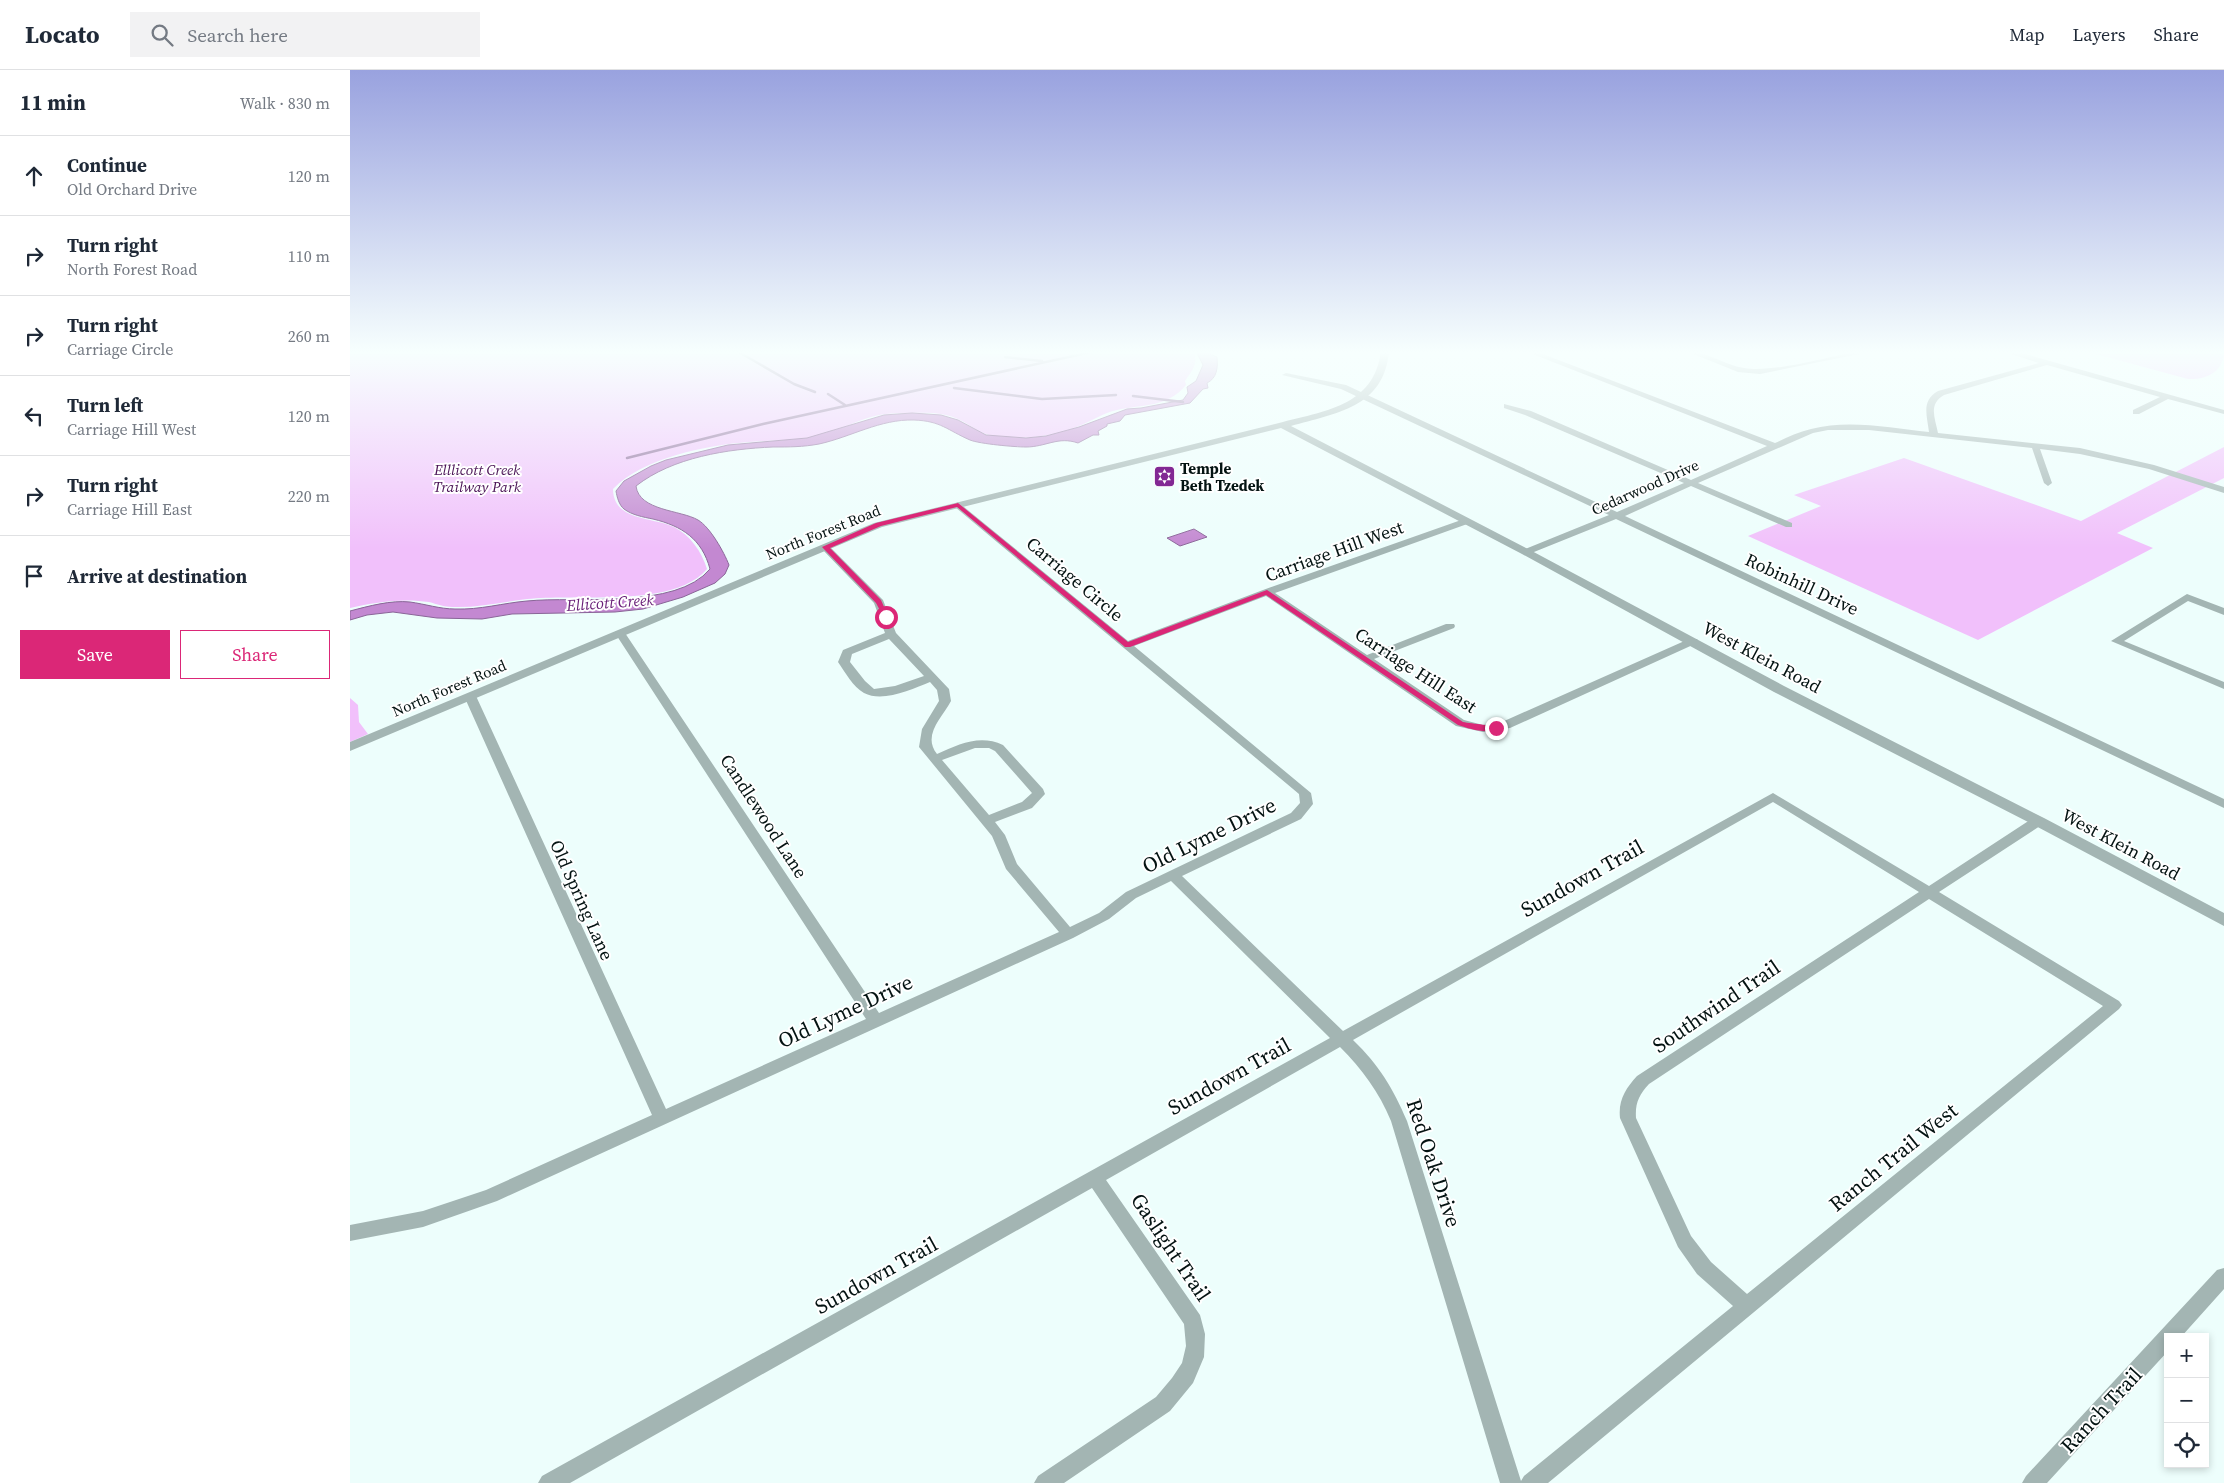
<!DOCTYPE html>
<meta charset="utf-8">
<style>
:root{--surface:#fff;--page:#f2f2f3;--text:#1f2937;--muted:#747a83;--line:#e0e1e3;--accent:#db2777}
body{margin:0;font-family:"Source Serif 4",serif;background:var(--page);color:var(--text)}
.controls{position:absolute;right:15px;bottom:15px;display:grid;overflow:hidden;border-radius:0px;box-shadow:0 2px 8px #0003}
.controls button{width:45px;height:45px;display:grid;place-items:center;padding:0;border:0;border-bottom:1px solid var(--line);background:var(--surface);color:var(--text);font:25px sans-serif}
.stop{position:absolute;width:15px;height:15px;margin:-11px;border:4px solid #db2777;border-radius:50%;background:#fff}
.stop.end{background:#db2777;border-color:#fff;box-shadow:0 1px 5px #0008}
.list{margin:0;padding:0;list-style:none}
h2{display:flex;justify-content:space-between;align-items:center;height:65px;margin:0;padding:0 20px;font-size:21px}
h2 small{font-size:16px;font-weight:400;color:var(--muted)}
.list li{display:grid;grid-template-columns:32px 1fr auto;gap:15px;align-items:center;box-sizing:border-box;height:80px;padding:0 20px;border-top:1px solid var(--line)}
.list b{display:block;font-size:19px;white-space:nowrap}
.list p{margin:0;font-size:16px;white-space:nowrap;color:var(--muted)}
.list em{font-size:16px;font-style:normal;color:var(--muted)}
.actions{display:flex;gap:10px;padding:15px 20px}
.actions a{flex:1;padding:11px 0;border:1px solid var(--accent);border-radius:0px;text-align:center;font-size:18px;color:var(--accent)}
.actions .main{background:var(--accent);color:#fff}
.icon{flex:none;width:28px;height:28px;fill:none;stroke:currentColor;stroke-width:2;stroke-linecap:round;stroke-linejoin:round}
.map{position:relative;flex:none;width:1874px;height:1413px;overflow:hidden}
header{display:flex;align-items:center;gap:30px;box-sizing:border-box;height:70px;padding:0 25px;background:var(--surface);border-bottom:1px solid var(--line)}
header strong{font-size:24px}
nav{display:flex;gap:28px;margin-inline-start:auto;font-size:18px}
.search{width:350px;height:45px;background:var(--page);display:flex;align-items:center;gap:12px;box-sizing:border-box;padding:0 18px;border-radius:0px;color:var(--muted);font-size:19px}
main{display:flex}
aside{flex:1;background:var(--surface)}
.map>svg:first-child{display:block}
</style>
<header>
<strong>Locato</strong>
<div class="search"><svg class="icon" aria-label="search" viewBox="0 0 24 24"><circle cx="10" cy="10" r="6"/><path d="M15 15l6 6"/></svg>Search here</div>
<nav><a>Map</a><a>Layers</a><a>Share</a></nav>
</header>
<main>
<aside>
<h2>11 min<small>Walk · 830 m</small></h2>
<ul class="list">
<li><svg class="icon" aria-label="ahead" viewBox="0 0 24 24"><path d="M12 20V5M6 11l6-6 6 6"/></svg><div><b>Continue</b><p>Old Orchard Drive</p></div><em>120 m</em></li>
<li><svg class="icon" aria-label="right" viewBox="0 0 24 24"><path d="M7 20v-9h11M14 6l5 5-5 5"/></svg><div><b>Turn right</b><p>North Forest Road</p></div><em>110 m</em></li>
<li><svg class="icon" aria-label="right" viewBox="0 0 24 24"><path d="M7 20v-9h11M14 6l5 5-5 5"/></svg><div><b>Turn right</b><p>Carriage Circle</p></div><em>260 m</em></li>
<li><svg class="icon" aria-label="left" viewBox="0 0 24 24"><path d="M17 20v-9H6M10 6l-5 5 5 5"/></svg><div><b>Turn left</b><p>Carriage Hill West</p></div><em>120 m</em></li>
<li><svg class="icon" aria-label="right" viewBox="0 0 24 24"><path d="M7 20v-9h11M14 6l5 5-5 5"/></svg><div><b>Turn right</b><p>Carriage Hill East</p></div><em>220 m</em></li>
<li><svg class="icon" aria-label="arrive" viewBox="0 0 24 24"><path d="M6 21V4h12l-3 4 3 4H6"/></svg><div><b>Arrive at destination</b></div></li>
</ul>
<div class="actions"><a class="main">Save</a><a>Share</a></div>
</aside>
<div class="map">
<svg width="1874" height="1413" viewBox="0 0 1874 1413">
<rect width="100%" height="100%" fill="#edfefc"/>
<path fill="#f1c0fb" d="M0,281H844C848,296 842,300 835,311L836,315C817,338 793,334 767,340C753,343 742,351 729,356C704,367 671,370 644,366C630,364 622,356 610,350C597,343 577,342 562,343C548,343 534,343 521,347C504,352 488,361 471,365C448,371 423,370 399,372C358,375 292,388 263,419C263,451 303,447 324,457C340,465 352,482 357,499C323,539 226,523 177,529C152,532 127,538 102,537C94,537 87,534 79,532C54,528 25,532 0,538Z
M1735,281H1874C1874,302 1856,310 1838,309Z
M1874,377V408L1767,463L1803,478L1628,570L1398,466L1471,436L1444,425L1554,388L1731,451Z
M0,628L8,635L9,652L18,664L0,672Z"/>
<path fill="#c388d1" stroke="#8a6598" d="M846,281H861L860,284L867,287C868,298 867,308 857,313L858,318L853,319L840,333L775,345L770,351L757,354V356L748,361L749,365H743L728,373C708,366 696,377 676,377C665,377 630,374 620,370C597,360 591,351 564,350C530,349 501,367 469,374C453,377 439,377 423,377C378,379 323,387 286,416C289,441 331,440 348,450C360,457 374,482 379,495L375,504L365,513L333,527L293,539L265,542L162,544L132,549L87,548L43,542L17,545L0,550V541C19,536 41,530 60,532C75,534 90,539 105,539C130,540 153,533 177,531C227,526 326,540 360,499C352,469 332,456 303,449C293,447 282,445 274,439C269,435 267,427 266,421L274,411L301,396L316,390L378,375L457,368L534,345L562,343L591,345L608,350L636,365L676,368L696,366L729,357L777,339L791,338L833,330L838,323L837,317L846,311L853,295Z
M844,459L857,467L830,476L817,468Z"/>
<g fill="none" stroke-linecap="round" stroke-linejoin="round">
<path stroke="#8a6598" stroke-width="2.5" d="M387,281L444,314L465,322
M655,287L692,291
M604,318L692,329L766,325
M478,324L495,335
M783,326L833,332
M277,388L413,354L746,281"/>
<path fill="#a3b5b3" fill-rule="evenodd" d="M1175,281H1185L1425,373C1436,368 1448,362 1461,359C1499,349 1541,358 1579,362C1577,345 1571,331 1588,321L1689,293L1652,281H1664L1874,340V344L1818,329L1789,344H1783V340L1810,327L1697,295L1594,325C1578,334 1585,348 1588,363L1730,378L1804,395L1874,417V423L1799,399L1730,384L1690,379L1702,413L1698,416L1694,413L1682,378L1519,360H1478L1463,363L1348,413L1442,453V457H1436L1341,416L1275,446L1874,729V738L1266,449L1179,484H1173V480L1259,445L991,319L932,305L936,303L996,315L1267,442L1334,413L1175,345L1154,338V334L1181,341L1341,410L1417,376Z
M1336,281C1357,281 1374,295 1394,298C1423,303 1478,287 1508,281H1524L1410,304L1388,302Z
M608,432L778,571L913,520L1114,449H1120V453L925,523L1017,585L1096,554H1104L1105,556L1104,558L1024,589L1114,650L1133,655L1152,652L1339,569H1347L1348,571L1347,573L1160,658L1133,662L1106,656L916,526L784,576L961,723L963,734L951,749L832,806L993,961L1423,723L1579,816L1683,748H1693L1695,751L1693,754L1589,822L1769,931L1772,935L1769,939L1198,1413H1150L1041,1051C1029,1022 1012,999 990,977L756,1110L850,1245L855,1264L854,1287L843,1313L820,1341L714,1413H684L688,1406L806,1327L822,1308L832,1293L836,1276L834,1254L742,1118L220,1413H188L192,1406L980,968L821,811L786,828L759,849L723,868L147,1131L73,1157L0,1171V1155L73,1141L136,1120L302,1045L114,626L116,624H124L126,626L316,1039L516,949L265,563L266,561H274L275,563L529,943L709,862L656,799L642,766L569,677L572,659L589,631L587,620L580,612C562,619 533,633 514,623C503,617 495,602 488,592L493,580L535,563L524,533L472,479V475H478L533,530L546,563L599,619L601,631C592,648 572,665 587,684C609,674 630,664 653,675L693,719L695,724L682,738L645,752L655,765L667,794L720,857L749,843L776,822L941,743L950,733L949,724L605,437L603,435ZM539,569L574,606L545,616L524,619L515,611L500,592L502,584ZM625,678H639L645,681L682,723L672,732L639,745L592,690ZM1423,732L1569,822L1287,1006C1276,1018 1268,1030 1270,1048L1328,1177L1347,1204L1383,1236L1174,1406L1171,1411L1057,1051C1043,1018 1029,995 1003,970ZM1579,829L1753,936L1397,1224L1361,1192L1341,1166L1286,1048C1285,1033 1289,1025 1299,1014Z
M1837,524L1874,538V545L1838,531L1774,571L1874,612V619L1761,571Z
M1874,1198V1219L1831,1267H1818V1281L1697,1413H1672L1676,1406L1867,1200Z"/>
<path fill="#a3b5b3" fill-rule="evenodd" d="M1031,281H1039C1034,338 986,343 941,356L1180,480L1434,616L1694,748L1874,843V856L1682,754L1424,622L1172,484L931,358L532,457L0,681V672L524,453L929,353C973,341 1024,337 1031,281Z"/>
</g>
<linearGradient id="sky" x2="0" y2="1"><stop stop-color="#99a2df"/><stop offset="0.59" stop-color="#f7fffe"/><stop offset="1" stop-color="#f7fffe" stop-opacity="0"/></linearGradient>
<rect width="1874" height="479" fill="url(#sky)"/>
<path fill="#db2777" d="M608,433L778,572L917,520L1113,652C1122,654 1145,655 1149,658C1138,665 1120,659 1108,655L916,525L780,577H775L607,437L531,456L480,478L531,530L539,548H534L526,533L472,477L526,453Z"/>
<defs>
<symbol id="synagogue-square" viewBox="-11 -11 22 22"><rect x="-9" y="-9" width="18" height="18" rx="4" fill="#822894" stroke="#fff"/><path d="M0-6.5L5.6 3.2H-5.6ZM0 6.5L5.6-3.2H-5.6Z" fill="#fff"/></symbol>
</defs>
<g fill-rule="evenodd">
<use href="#synagogue-square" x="802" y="394" width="25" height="25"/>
</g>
<g text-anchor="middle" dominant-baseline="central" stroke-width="4" stroke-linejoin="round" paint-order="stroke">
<g font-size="15" font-weight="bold" fill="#041312" stroke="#fff" text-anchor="start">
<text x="830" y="398">Temple<tspan x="830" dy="17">Beth Tzedek</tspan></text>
</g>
<g font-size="15" font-style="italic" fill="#491255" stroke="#fff">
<text x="127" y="399">Elllicott Creek<tspan x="127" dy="17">Trailway Park</tspan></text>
</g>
<g font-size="15" fill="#041312" stroke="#fff">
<text transform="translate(1295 417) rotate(-24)">Cedarwood Drive</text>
<text transform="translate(473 462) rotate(-22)">North Forest Road</text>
<text transform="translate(99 618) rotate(-23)">North Forest Road</text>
</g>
<g font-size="16" font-style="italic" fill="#692078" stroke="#fff">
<text transform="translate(260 532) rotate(-4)">Ellicott Creek</text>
</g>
<g font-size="18" fill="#041312" stroke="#fff">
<text transform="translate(984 481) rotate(-20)">Carriage Hill West</text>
<text transform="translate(725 509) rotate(40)">Carriage Circle</text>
<text transform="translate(1452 514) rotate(25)">Robinhill Drive</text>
<text transform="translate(1412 587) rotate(28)">West Klein Road</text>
<text transform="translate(1066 600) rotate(33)">Carriage Hill East</text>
<text transform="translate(414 746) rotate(57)">Candlewood Lane</text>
<text transform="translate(1771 774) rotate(28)">West Klein Road</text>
<text transform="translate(232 830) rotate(66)">Old Spring Lane</text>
</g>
<g font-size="21" fill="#041312" stroke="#fff">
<text transform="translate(859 765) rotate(-26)">Old Lyme Drive</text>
<text transform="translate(1232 808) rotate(-29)">Sundown Trail</text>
<text transform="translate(1366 936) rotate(-34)">Southwind Trail</text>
<text transform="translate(495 941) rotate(-25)">Old Lyme Drive</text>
<text transform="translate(879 1006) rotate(-29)">Sundown Trail</text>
<text transform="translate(1543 1087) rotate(-39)">Ranch Trail West</text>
<text transform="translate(1084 1093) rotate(72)">Red Oak Drive</text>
<text transform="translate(821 1177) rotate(56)">Gaslight Trail</text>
<text transform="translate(526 1205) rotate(-29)">Sundown Trail</text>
<text transform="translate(1751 1340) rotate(-47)">Ranch Trail</text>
</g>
</g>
</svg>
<div class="controls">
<button>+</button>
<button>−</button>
<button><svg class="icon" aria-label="locate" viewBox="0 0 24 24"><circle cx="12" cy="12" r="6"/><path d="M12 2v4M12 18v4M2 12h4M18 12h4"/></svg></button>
</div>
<div class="stop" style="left:536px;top:547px"></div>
<div class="stop end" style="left:1146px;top:658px"></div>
</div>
</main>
